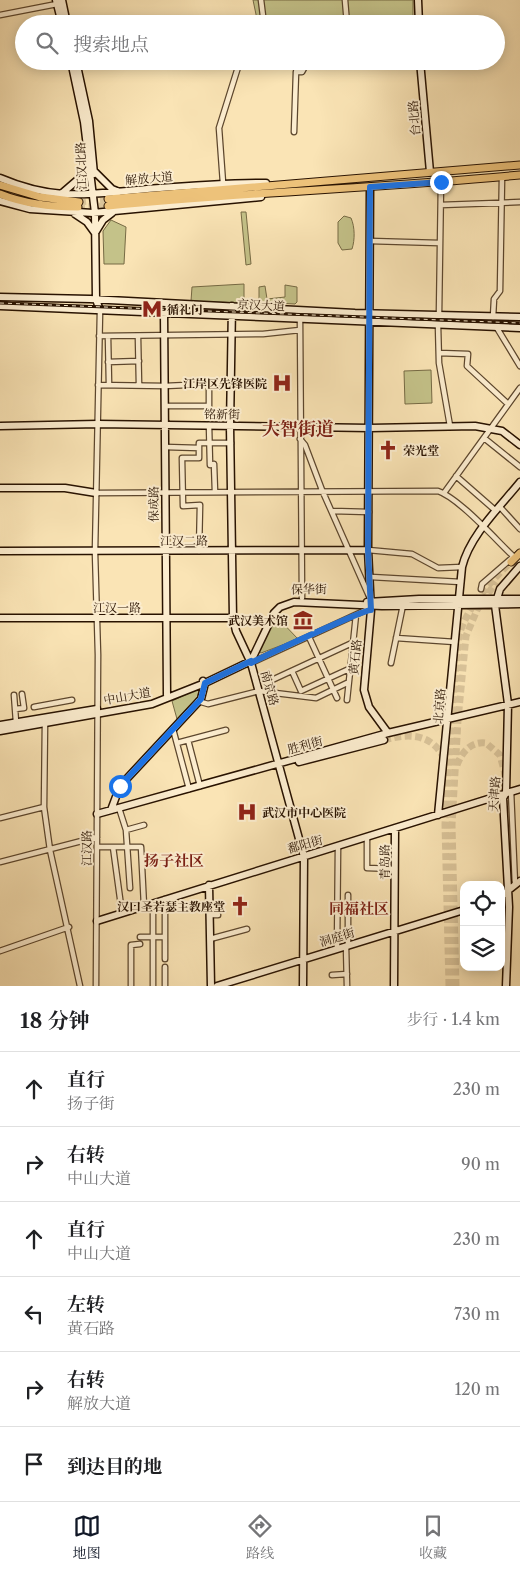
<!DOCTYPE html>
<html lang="zh">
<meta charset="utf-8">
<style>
:root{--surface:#fff;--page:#f6f6f6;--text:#202124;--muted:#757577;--line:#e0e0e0;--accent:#111827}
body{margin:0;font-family:"Libre Caslon Text","Noto Serif SC",serif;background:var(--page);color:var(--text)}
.controls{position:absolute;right:15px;bottom:15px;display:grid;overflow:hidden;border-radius:10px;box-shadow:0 2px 12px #0003}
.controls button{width:45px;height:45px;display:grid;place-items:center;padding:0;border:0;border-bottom:1px solid var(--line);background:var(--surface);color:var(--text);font:25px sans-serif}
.stop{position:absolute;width:15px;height:15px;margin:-11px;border:4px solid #1a73e8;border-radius:50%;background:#fff}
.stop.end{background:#1a73e8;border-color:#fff;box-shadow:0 1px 5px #0008}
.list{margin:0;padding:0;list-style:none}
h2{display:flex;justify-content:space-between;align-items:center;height:65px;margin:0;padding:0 20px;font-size:21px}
h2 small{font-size:16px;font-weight:400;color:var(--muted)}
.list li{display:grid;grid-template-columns:32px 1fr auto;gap:15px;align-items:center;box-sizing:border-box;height:75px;padding:0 20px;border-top:1px solid var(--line)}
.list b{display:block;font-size:19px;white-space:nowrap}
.list p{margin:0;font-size:16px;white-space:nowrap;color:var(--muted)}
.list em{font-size:16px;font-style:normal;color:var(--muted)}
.icon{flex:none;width:28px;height:28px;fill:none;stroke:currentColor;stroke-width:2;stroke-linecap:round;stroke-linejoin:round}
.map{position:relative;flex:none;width:520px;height:986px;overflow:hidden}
.search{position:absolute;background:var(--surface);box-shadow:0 2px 12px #0003;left:15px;right:15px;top:15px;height:55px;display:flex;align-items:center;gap:12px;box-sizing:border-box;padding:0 18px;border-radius:28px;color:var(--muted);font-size:19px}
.sheet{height:515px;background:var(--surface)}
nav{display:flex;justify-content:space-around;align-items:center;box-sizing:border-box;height:70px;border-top:1px solid var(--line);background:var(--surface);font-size:14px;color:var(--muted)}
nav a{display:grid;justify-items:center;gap:2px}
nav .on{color:var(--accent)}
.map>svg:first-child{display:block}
</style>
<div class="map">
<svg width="520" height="986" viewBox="0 0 520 986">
<rect width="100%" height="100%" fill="#fae4b5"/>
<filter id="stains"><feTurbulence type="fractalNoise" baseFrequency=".004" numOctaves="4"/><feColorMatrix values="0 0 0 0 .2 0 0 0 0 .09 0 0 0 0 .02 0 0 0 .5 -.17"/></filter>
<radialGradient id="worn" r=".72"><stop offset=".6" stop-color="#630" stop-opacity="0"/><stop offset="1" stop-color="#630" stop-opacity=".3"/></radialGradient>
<path fill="#c4c289" stroke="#766a44" d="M253,0H413V21L402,24H258Z
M241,212H246L251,264L246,265Z
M344,216L351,218C355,227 355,240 352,249L342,250L338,243V222Z
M111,220L126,227L124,264H104L103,231Z
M244,284V298H241V303L191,301L192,287Z
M285,285L297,287V302L295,304L259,302V287L265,286L267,299L285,297Z
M431,370L432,403L405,404L404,371Z
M275,615L298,639L261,653L256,650Z
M200,688L197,698L177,719L172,701Z"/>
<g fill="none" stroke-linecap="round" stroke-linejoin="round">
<path stroke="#dac49a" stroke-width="7" stroke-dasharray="7 3.5" stroke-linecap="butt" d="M79,202L108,199
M78,207L108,206
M384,740C409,733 432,733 445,760
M457,765C462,752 471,741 486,743L500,755L505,774
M506,787L508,813
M449,986L445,824L451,720L459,635C468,606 490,582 511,562
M456,986L452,825L458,720L466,636L477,610L496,582"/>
<defs>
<path id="street" d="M261,0L264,24
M345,0L347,24
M0,15L57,4
M296,72L299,61
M294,132L296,72H302L308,61
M223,183L219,128L239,64L245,61
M441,205L520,202
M370,241L439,243
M439,315L441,182
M493,317L494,299L500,291L502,177
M300,318L302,598
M438,325L439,363L450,426
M497,328L520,366
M99,336L263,334L300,330
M108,336L109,385
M138,337L139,385
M439,353L468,354L467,366L508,404
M108,362L139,361
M98,385L165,386L231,383
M165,406H209V384
M209,425L210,465L214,464L215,492
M484,438L520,467
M300,439L305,445L322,490L369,596
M165,447L199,448
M456,476L496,511
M96,493L438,491C460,499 495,539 513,556
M444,493L520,388
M500,507L520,529
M332,511L369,512
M368,550L412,554L438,568L462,567
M199,551L200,505L183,506L182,458H199V443H231
M371,577L461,582
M481,589L482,584L512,558
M309,637L337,698
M396,638L455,642
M251,663L366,610H371
M391,663L403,605
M292,671L301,691L349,669
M272,680L352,643
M14,695L16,722
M347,700L356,615
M198,701L208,704L259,691L316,698L347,683
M34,707L72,700
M15,709L24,708L22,694
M45,722L44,807L50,850L80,986
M173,729L189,789
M188,740L200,786
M177,743L226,730
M511,791L515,884
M119,808L126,830L130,888
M0,818L44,807
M126,830L144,825
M367,837V868L395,869
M97,847H141L144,906
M113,847L122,913
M0,862L97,837
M165,899V959
M210,915H218
M140,937H165
M210,939L247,929
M348,945V895
M346,946L347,986
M337,949L338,847
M0,951L69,927
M165,967V986
M332,975L347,974
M96,986L98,655L95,552L100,311
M131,986V945L140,944
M153,986V903"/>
<path id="secondary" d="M56,0L62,24
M62,0L67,24
M418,0L419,24
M71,61L84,122L95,213L96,299L100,311
M76,61L89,121L94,174
M420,61L430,172
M94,171L112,189L119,192
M0,178C56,202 89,194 147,189C187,186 226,183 266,183
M370,187L368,550L371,610L364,690L369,707L388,733
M60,195L89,170
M0,201L30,209L93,213L261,197
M75,214L87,222L95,233L103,220L112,213
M0,297L90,299L355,313L520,317
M0,306L520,328
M232,306L230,426L233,618L236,631L251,663L304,857L303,986
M164,313L167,695
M0,426L98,424L370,428L475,426L502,431L520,445
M0,488H65L96,493
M0,551L368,550
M367,602L419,599H520
M0,618H233
M0,725L97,709
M0,731L152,704L205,683L251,661L274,613L280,607L294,602L382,606L520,604
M299,762L384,740
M111,810L120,786L201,699L205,683L203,681
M97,814L388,733L520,702
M438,815L462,567C470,535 500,507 520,482
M209,885L211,986
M501,896L520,881
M97,921L520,789
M217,986L464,910
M394,986L395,828
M506,986L509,907L503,798L506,793L508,704L495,605L500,589L520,566"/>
<path id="primary" d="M0,185L40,197L79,202
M0,194C25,204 52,207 78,207
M108,199L520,165
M108,206C245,192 383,188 520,175
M511,562L520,553"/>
</defs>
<use href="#street" stroke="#5c462d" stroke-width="7"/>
<use href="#secondary" stroke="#281200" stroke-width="9"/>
<use href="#primary" stroke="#281200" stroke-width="9"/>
<use href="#street" stroke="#fcedcf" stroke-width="4.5"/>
<use href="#secondary" stroke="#fcedcf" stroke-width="6"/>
<use href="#primary" stroke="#edc27a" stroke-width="7"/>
<defs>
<path id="rail" d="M0,303L520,323"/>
</defs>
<use href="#rail" stroke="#281200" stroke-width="3"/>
<use href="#rail" stroke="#fcedcf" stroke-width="1" stroke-dasharray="4" stroke-linecap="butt"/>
</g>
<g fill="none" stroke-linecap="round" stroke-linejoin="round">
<path stroke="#1a73e8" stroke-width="6" d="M120,786L201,699L205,683L251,661V663C266,655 363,610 371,610L368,550L370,187L441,182"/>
</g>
<defs>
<symbol id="metro-bare" viewBox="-9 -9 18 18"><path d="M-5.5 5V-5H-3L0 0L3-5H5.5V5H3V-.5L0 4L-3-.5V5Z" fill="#8f2418" stroke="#fcedcf" stroke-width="2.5" paint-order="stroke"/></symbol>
<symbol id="hospital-bare" viewBox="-9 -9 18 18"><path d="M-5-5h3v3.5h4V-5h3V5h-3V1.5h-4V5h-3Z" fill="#8f2418" stroke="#fcedcf" stroke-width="2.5" paint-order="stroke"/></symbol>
<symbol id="church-bare" viewBox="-9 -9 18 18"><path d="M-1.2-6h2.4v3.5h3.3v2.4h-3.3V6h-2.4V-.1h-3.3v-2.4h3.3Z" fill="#8f2418" stroke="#fcedcf" stroke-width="2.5" paint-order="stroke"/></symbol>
<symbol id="museum-bare" viewBox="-9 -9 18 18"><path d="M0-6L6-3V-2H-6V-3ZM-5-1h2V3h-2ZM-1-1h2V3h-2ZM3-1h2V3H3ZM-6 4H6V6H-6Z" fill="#8f2418" stroke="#fcedcf" stroke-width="2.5" paint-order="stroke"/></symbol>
</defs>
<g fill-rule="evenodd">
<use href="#metro-bare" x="138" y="295" width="28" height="28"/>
<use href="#hospital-bare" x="268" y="369" width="28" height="28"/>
<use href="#church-bare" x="374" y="436" width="28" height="28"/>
<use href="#museum-bare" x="289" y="606" width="28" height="28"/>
<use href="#hospital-bare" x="233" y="798" width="28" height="28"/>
<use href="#church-bare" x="226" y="892" width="28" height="28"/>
</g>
<g text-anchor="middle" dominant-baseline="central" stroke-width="4" stroke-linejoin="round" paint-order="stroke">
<g font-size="12" fill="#281200" stroke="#fcedcf">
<text transform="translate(414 118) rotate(-95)">台北路</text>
<text transform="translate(81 166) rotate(-92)">江汉北路</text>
<text transform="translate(149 178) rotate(-5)">解放大道</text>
<text transform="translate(261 305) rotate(3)">京汉大道</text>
<text transform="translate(222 414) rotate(1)">铭新街</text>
<text transform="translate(153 504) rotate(-90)">保成路</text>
<text x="184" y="540">江汉二路</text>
<text transform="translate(309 589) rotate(-1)">保华街</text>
<text x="117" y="607">江汉一路</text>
<text transform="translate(355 657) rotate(-84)">黄石路</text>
<text transform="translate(270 688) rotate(74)">南京路</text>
<text transform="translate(127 696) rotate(-10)">中山大道</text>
<text transform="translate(439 706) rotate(-85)">北京路</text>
<text transform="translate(305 745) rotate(-15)">胜利街</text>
<text transform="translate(494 794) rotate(-86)">天津路</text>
<text transform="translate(305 844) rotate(-16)">鄱阳街</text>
<text transform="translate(86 848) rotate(-90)">江汉路</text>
<text transform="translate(384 862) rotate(-90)">青岛路</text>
<text transform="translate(337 937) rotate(-17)">洞庭街</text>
</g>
<g font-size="12" font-weight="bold" fill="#281200" stroke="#fcedcf" text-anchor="start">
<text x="167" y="309">循礼门</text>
<text x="267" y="383" text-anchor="end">江岸区先锋医院</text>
<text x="403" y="450">荣光堂</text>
<text x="288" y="620" text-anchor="end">武汉美术馆</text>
<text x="262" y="812">武汉市中心医院</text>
<text x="225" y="906" text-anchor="end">汉口圣若瑟主教座堂</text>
</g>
<g font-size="15" font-weight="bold" fill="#7a1f14" stroke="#fcedcf">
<text x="174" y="860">扬子社区</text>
<text x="359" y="908">同福社区</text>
</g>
<g font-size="18" font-weight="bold" fill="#7a1f14" stroke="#fcedcf">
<text x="298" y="429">大智街道</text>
</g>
</g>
<rect width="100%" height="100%" filter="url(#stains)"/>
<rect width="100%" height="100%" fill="url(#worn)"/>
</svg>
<div class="controls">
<button><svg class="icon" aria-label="locate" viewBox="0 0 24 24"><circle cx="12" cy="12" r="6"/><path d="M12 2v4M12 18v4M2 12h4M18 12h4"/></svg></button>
<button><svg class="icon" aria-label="layers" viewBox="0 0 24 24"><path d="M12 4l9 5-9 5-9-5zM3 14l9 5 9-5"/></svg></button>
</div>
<div class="stop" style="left:120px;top:786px"></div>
<div class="stop end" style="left:441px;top:182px"></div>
<div class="search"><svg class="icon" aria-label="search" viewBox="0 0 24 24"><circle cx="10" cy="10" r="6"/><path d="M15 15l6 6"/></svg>搜索地点</div>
</div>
<section class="sheet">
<h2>18 分钟<small>步行 · 1.4 km</small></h2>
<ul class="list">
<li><svg class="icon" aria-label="ahead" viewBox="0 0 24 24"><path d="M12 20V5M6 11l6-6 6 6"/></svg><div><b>直行</b><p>扬子街</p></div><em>230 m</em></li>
<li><svg class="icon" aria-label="right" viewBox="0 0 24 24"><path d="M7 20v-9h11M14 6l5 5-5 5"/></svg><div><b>右转</b><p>中山大道</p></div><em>90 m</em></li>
<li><svg class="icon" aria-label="ahead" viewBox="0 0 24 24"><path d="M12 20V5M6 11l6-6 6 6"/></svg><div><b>直行</b><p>中山大道</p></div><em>230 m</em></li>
<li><svg class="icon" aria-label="left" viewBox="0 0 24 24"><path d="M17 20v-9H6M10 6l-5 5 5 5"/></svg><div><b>左转</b><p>黄石路</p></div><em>730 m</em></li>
<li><svg class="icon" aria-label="right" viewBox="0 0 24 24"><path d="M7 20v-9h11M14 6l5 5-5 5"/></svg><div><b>右转</b><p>解放大道</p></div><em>120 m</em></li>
<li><svg class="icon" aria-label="arrive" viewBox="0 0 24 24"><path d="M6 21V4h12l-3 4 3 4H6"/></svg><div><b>到达目的地</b></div></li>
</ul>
</section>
<nav>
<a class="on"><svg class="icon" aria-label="map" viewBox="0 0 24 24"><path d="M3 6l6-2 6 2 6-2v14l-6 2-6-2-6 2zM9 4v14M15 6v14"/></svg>地图</a>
<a><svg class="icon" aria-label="directions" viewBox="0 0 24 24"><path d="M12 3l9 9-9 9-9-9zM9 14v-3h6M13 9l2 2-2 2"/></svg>路线</a>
<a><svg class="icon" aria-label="saved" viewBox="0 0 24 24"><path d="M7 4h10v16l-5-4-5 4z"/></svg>收藏</a>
</nav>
